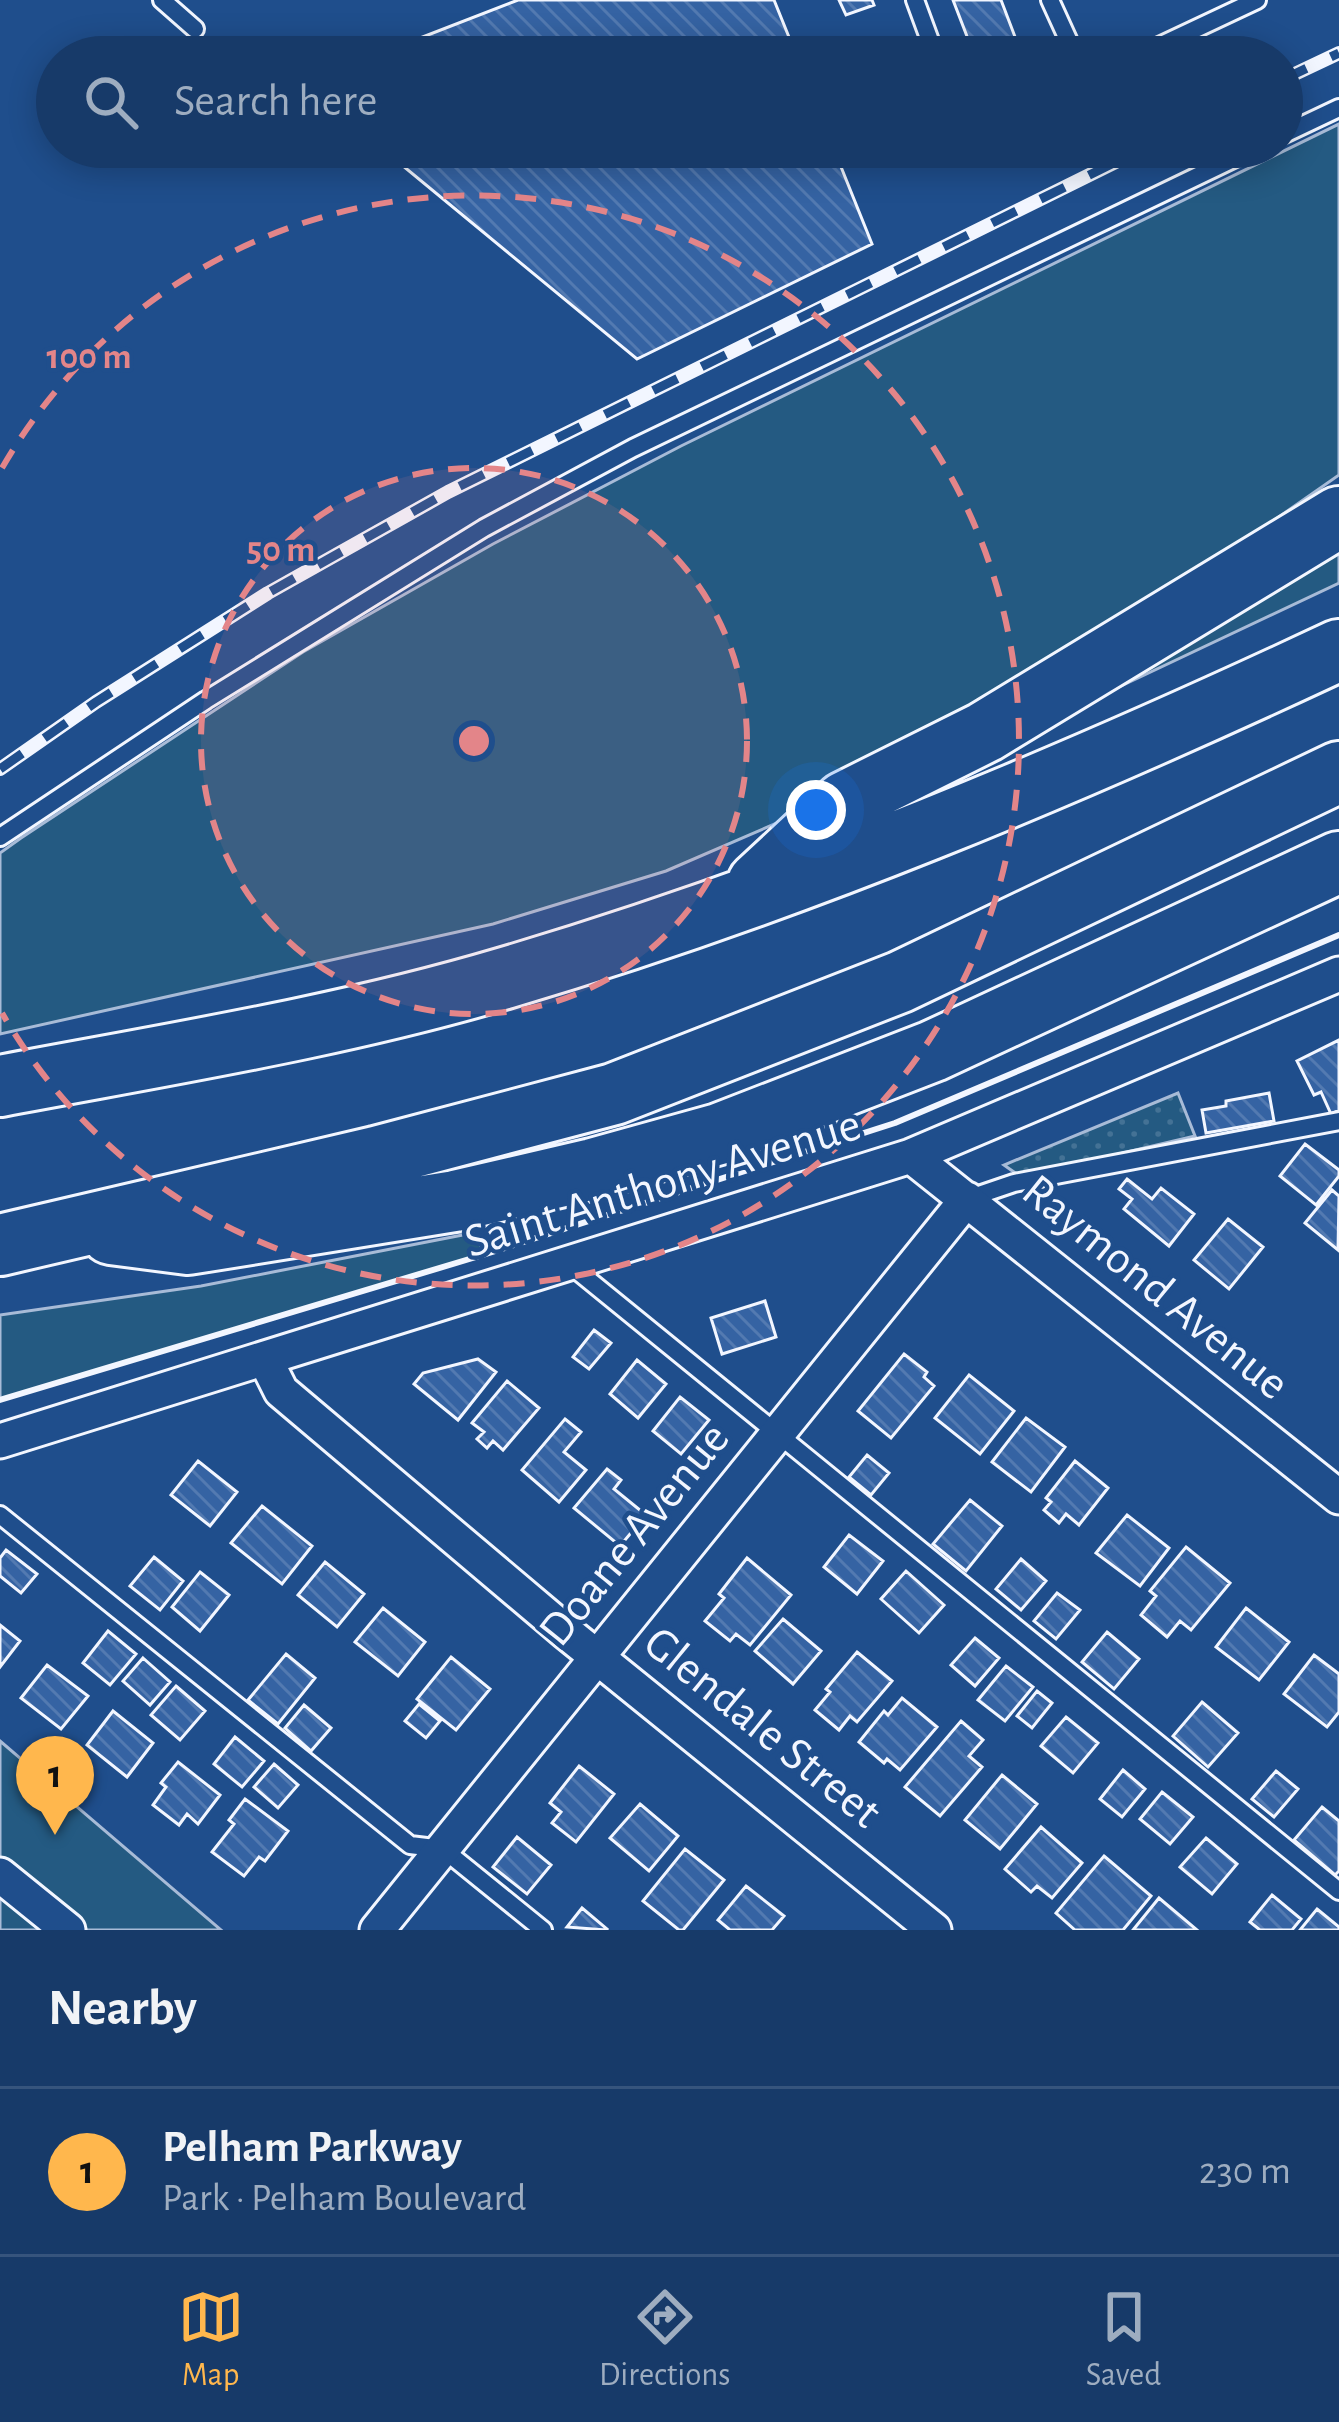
<!DOCTYPE html>
<meta charset="utf-8">
<style>
:root{--surface:#173a69;--page:#20416f;--text:#f1f3f6;--muted:#9eadc0;--line:#36547d;--accent:#ffb74d}
body{margin:0;font-family:"Alegreya Sans",sans-serif;background:var(--page);color:var(--text)}
.you{position:absolute;left:816px;top:810px;width:42px;height:42px;margin:-30px;border:9px solid #fff;border-radius:50%;background:#1a73e8;box-shadow:0 0 0 18px #1a73e833}
.badge{display:grid;place-items:center;width:78px;height:78px;border-radius:50%;background:var(--accent);color:#111;font-size:39px;font-weight:700}
.pin{position:absolute;translate:-50% -99px;filter:drop-shadow(0 3px 6px #0008)}
.pin::after{content:'';position:absolute;top:63px;width:42px;height:36px;background:inherit;clip-path:polygon(0 0,100% 0,50% 100%)}
.list{margin:0;padding:0;list-style:none}
h2{display:flex;justify-content:space-between;align-items:center;height:156px;margin:0;padding:0 48px;font-size:51px}
h2 small{font-size:39px;font-weight:400;color:var(--muted)}
.list li{display:grid;grid-template-columns:78px 1fr auto;gap:36px;align-items:center;box-sizing:border-box;height:168px;padding:0 48px;border-top:3px solid var(--line)}
.list b{display:block;font-size:45px;white-space:nowrap}
.list p{margin:0;font-size:39px;white-space:nowrap;color:var(--muted)}
.list em{font-size:39px;font-style:normal;color:var(--muted)}
.icon{flex:none;width:66px;height:66px;fill:none;stroke:currentColor;stroke-width:2;stroke-linecap:round;stroke-linejoin:round}
.map{position:relative;flex:none;width:1339px;height:1930px;overflow:hidden}
.search{position:absolute;background:var(--surface);box-shadow:0 6px 30px #0003;left:36px;right:36px;top:36px;height:132px;display:flex;align-items:center;gap:30px;box-sizing:border-box;padding:0 42px;border-radius:66px;color:var(--muted);font-size:45px}
.sheet{height:324px;background:var(--surface)}
nav{display:flex;justify-content:space-around;align-items:center;box-sizing:border-box;height:168px;border-top:3px solid var(--line);background:var(--surface);font-size:33px;color:var(--muted)}
nav a{display:grid;justify-items:center;gap:6px}
nav .on{color:var(--accent)}
.map>svg:first-child{display:block}
</style>
<div class="map">
<svg width="1339" height="1930" viewBox="0 0 1339 1930">
<defs>
<pattern id="garden-dots" width="8" height="8" patternUnits="userSpaceOnUse" patternTransform="scale(3)"><rect width="8" height="8" fill="#245a82"/><path d="M2 2h.1M6 6h.1" fill="none" stroke="#447295" stroke-width="1.8" stroke-linecap="round"/></pattern>
<pattern id="building-back-hatch" width="6" height="6" patternUnits="userSpaceOnUse" patternTransform="scale(3)"><rect width="6" height="6" fill="#3563a3"/><path d="M-1 5l2 2M0 0l6 6M5-1l2 2" fill="none" stroke="#537ab1"/></pattern>
</defs>
<rect width="100%" height="100%" fill="#1f4e8c"/>
<path fill="#245a82" stroke="#a8bbd7" stroke-width="3" d="M1339,124V475L1042,682L839,796L666,871L493,924L0,1034V853L21,838L303,652L493,544L681,446Z
M1339,540V583L1047,721Z
M473,1233L486,1254L0,1400V1315L201,1286Z
M0,1741L221,1930H0Z"/>
<path fill="url(#garden-dots)" stroke="#a8bbd7" stroke-width="3" d="M1178,1093L1195,1136L1021,1177L1004,1165Z"/>
<path fill="url(#building-back-hatch)" stroke="#f2f6ff" stroke-width="3" d="M518,0H774L797,57H371Z
M839,0H872L874,5L846,15Z
M953,0H1001L1017,42L975,57Z
M380,147H833L872,244L637,359Z
M1339,1040V1110L1331,1114L1321,1092L1314,1095L1297,1061Z
M1269,1093L1274,1121L1206,1133L1202,1110L1226,1106V1101Z
M1305,1144L1339,1170V1176L1316,1205L1280,1176Z
M1127,1179L1152,1199L1161,1188L1194,1214L1169,1246L1124,1209L1132,1199L1119,1189Z
M1332,1190L1339,1196L1338,1250L1305,1223Z
M1228,1219L1263,1247L1229,1289L1194,1260Z
M765,1301L776,1337L722,1354L711,1318Z
M594,1330L611,1343L589,1369L573,1357Z
M904,1354L927,1372L924,1377L934,1386L891,1438L858,1411Z
M478,1359L496,1372L458,1420L414,1384L423,1373Z
M637,1360L666,1384L638,1418L610,1394Z
M969,1375L1014,1411L980,1454L935,1418Z
M507,1381L539,1408L503,1450L493,1441L487,1448L477,1439L484,1432L472,1423Z
M680,1397L709,1420L681,1454L653,1431Z
M1026,1418L1065,1447L1031,1492L992,1462Z
M565,1419L581,1432L564,1452L586,1470L559,1502L522,1470Z
M867,1455L889,1473L871,1495L849,1477Z
M198,1461L237,1492L210,1526L171,1495Z
M1075,1461L1108,1488L1079,1525L1066,1514L1059,1523L1044,1510L1051,1502L1046,1498Z
M607,1469L621,1480L614,1489L646,1515L620,1546L574,1508Z
M970,1500L1002,1526L966,1571L933,1544Z
M262,1506L312,1546L282,1584L231,1543Z
M1127,1515L1169,1548L1140,1586L1096,1553Z
M849,1535L883,1561L857,1594L824,1567Z
M1186,1547L1230,1583L1191,1630L1180,1621L1167,1637L1141,1615L1156,1596L1150,1591Z
M6,1550L37,1574L21,1593L0,1576V1558Z
M154,1557L183,1581L160,1610L130,1586Z
M747,1558L791,1595L750,1645L736,1634L730,1641L705,1621L724,1598L719,1594Z
M1021,1559L1046,1581L1021,1610L996,1589Z
M325,1562L364,1594L337,1627L298,1595Z
M906,1571L944,1605L919,1633L881,1599Z
M200,1572L229,1595L200,1631L172,1607Z
M1057,1593L1080,1610L1056,1639L1034,1621Z
M383,1608L425,1642L398,1676L355,1642Z
M1246,1608L1289,1642L1259,1680L1216,1647Z
M783,1619L821,1651L793,1684L755,1651Z
M0,1625L20,1641L0,1667Z
M108,1631L136,1654L110,1685L83,1663Z
M1107,1632L1139,1659L1114,1689L1082,1662Z
M975,1638L999,1658L975,1686L951,1665Z
M857,1652L892,1681L857,1722L850,1716L839,1730L815,1710L830,1692L826,1689Z
M286,1654L315,1678L278,1724L248,1700Z
M1314,1655L1339,1674V1712L1327,1727L1284,1694Z
M451,1657L490,1689L456,1730L417,1699Z
M143,1658L170,1682L150,1705L123,1681Z
M47,1665L88,1696L61,1729L21,1698Z
M1006,1666L1033,1687L1005,1721L978,1700Z
M176,1686L205,1711L180,1740L151,1715Z
M1037,1691L1052,1703L1032,1728L1017,1716Z
M902,1698L937,1727L900,1770L887,1759L884,1763L859,1742L884,1711L888,1715Z
M1202,1702L1238,1733L1208,1767L1173,1736Z
M419,1704L440,1721L426,1738L405,1721Z
M304,1705L331,1728L311,1751L285,1728Z
M113,1711L153,1743L127,1777L87,1745Z
M1066,1717L1098,1743L1073,1773L1041,1746Z
M961,1721L983,1740L969,1756L982,1767L940,1816L905,1787Z
M235,1737L264,1761L242,1787L214,1764Z
M178,1762L220,1795L198,1824L187,1814L179,1825L153,1805L166,1787L161,1783Z
M274,1764L298,1785L278,1808L254,1787Z
M579,1766L614,1794L576,1842L552,1823L561,1812L550,1803Z
M1123,1770L1145,1789L1122,1817L1100,1799Z
M1276,1771L1298,1789L1274,1817L1252,1799Z
M1002,1775L1037,1804L1000,1849L965,1820Z
M1162,1792L1193,1817L1170,1844L1140,1819Z
M245,1799L288,1831L265,1861L259,1857L244,1876L212,1852L234,1824L229,1820Z
M640,1804L678,1836L649,1871L610,1838Z
M1322,1807L1339,1821V1871L1335,1875L1294,1840Z
M1041,1827L1082,1863L1052,1898L1037,1886L1031,1892L1005,1869Z
M517,1837L551,1865L527,1894L493,1867Z
M1206,1838L1237,1864L1212,1894L1180,1867Z
M685,1849L724,1880L683,1930H679L643,1901Z
M1104,1856L1151,1896L1123,1930H1075L1056,1913Z
M746,1886L784,1916L772,1930H730L718,1920Z
M1272,1895L1301,1919L1292,1930H1260L1250,1922Z
M1159,1898L1197,1930H1133Z
M582,1908L607,1929L606,1930L567,1927Z
M1317,1909L1339,1927V1930H1300Z"/>
<g fill="none" stroke-linecap="round" stroke-linejoin="round">
<defs>
<path id="service" d="M162,0L195,29
M915,0L936,57
M1050,0L1076,57
M1136,57L1257,0
M1282,135L1339,108
M0,837L206,700L484,528L633,448L1258,147
M967,1199L1014,1183L1339,1121
M569,1264L1339,1891
M0,1515L410,1845L443,1849L543,1930"/>
<path id="minor" d="M911,1156L1339,1497
M265,1359L281,1391L566,1632L934,1930
M0,1441L911,1156L1339,974
M0,1875L68,1930
M377,1930L967,1199"/>
<path id="motorway" d="M758,883L845,802L985,732L1339,517
M0,1086C169,1054 340,1027 505,978C792,893 1068,777 1339,650
M111,1234L188,1244L455,1201L593,1169L719,1134L933,1051L1339,862
M0,1245L376,1157L614,1094L900,982L1339,772"/>
</defs>
<use href="#service" stroke="#f2f6ff" stroke-width="22"/>
<use href="#minor" stroke="#f2f6ff" stroke-width="39"/>
<use href="#motorway" stroke="#f2f6ff" stroke-width="66"/>
<use href="#service" stroke="#1f4e8c" stroke-width="16"/>
<use href="#minor" stroke="#1f4e8c" stroke-width="33"/>
<use href="#motorway" stroke="#1f4e8c" stroke-width="60"/>
<defs>
<path id="rail" d="M1282,80L1339,53
M0,769L96,702L268,593L448,492L1146,147"/>
</defs>
<use href="#rail" stroke="#f2f6ff" stroke-width="14"/>
<use href="#rail" stroke="#1f4e8c" stroke-width="9" stroke-dasharray="27" stroke-linecap="butt"/>
<path stroke="#f2f6ff" stroke-width="6" d="M0,1400L486,1254L895,1123L1339,935"/>
</g>
<circle cx="474" cy="741" r="273" fill="#e38589" fill-opacity=".12"/>
<g fill="none" stroke="#e38589" stroke-width="6" stroke-dasharray="21 15">
<circle cx="474" cy="741" r="273"/>
<path d="M2 468A545 545 0 1 1 2 1013"/>
</g>
<g text-anchor="middle" dominant-baseline="central" stroke-width="9" stroke-linejoin="round" paint-order="stroke">
<g font-size="48" fill="#f2f6ff" stroke="#1f4e8c">
<text transform="translate(663 1184) rotate(-17)">Saint Anthony Avenue</text>
<text transform="translate(1155 1288) rotate(39)">Raymond Avenue</text>
<text transform="translate(635 1535) rotate(-51)">Doane Avenue</text>
<text transform="translate(762 1728) rotate(39)">Glendale Street</text>
</g>
</g>
<circle cx="474" cy="741" r="18" fill="#e38589" stroke="#1f4e8c" stroke-width="6"/>
<g font-size="36" text-anchor="middle" font-weight="bold" fill="#e38589" stroke="#1f4e8c" stroke-width="9" stroke-linejoin="round" paint-order="stroke">
<text x="89" y="368">100 m</text>
<text x="281" y="561">50 m</text>
</g>
</svg>
<div class="you"></div>
<div class="pin badge" style="left:55px;top:1835px">1</div>
<div class="search"><svg class="icon" aria-label="search" viewBox="0 0 24 24"><circle cx="10" cy="10" r="6"/><path d="M15 15l6 6"/></svg>Search here</div>
</div>
<section class="sheet">
<h2>Nearby<small></small></h2>
<ul class="list">
<li><span class="badge">1</span><div><b>Pelham Parkway</b><p>Park · Pelham Boulevard</p></div><em>230 m</em></li>
</ul>
</section>
<nav>
<a class="on"><svg class="icon" aria-label="map" viewBox="0 0 24 24"><path d="M3 6l6-2 6 2 6-2v14l-6 2-6-2-6 2zM9 4v14M15 6v14"/></svg>Map</a>
<a><svg class="icon" aria-label="directions" viewBox="0 0 24 24"><path d="M12 3l9 9-9 9-9-9zM9 14v-3h6M13 9l2 2-2 2"/></svg>Directions</a>
<a><svg class="icon" aria-label="saved" viewBox="0 0 24 24"><path d="M7 4h10v16l-5-4-5 4z"/></svg>Saved</a>
</nav>
